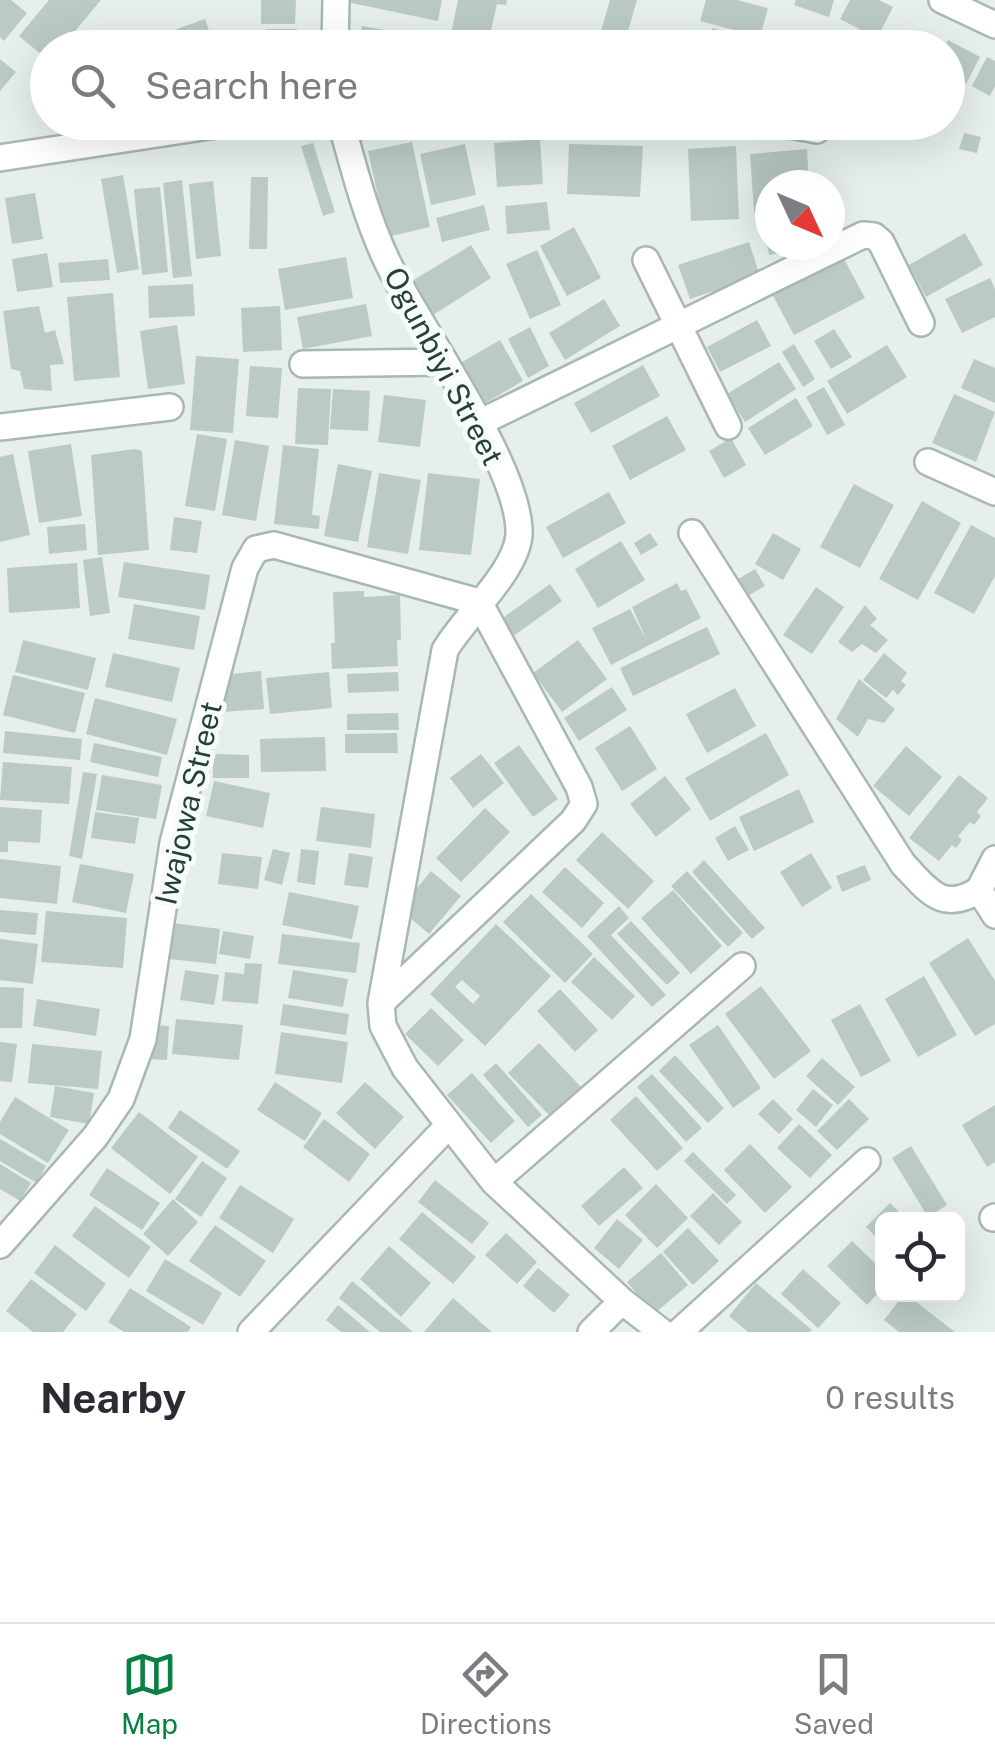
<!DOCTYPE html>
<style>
:root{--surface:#fff;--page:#f7f7f7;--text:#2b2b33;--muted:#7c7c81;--line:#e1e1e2;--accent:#0b8043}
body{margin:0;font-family:"Public Sans",sans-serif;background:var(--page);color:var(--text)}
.controls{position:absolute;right:30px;bottom:30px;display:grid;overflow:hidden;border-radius:15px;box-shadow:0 10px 40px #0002}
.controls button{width:90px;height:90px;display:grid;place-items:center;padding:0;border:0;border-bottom:2px solid var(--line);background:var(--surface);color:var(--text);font:50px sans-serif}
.compass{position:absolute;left:755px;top:170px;width:90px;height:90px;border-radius:50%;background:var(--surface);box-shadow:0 10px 40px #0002;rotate:134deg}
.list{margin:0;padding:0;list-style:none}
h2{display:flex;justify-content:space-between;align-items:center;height:130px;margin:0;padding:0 40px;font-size:42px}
h2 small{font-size:32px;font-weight:400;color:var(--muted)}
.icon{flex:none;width:55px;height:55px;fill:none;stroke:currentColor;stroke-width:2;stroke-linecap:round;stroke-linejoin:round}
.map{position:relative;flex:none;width:995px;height:1332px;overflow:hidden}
.search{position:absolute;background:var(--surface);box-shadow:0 10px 40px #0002;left:30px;right:30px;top:30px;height:110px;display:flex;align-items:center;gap:25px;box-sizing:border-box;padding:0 35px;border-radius:55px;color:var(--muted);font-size:38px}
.sheet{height:290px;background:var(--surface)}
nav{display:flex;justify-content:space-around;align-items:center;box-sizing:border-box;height:140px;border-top:2px solid var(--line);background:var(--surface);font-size:28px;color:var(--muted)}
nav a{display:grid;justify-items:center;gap:5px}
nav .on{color:var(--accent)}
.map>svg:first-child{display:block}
</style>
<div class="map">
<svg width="995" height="1332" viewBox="0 0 995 1332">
<rect width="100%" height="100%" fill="#e6efeb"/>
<path fill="#bbcac4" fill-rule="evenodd" d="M0,0H11L27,13L4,41L0,37Z
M49,0H101L61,48H48V60L19,36Z
M261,0H296L295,24H261Z
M337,0H442L438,21Z
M458,0H507L506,5L497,4L487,48H448Z
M610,0H637L623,48H596Z
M706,0H737L768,8L760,37L700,21Z
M796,0H834L829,17L794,5Z
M850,0H879L893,7L877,38L840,19Z
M205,19L214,45L167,48L163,34Z
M362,26L444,40L442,48H358Z
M712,28L757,39L755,48H708Z
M266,29H297V48H266Z
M238,32H263V48H238Z
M948,40L980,57L966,84L948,74V48H944Z
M987,57L995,61V86L990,96L972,86Z
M0,59L16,72L0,91Z
M964,133L981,137L977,153L959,149Z
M540,139L543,184L497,187L494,143Z
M412,142L430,227L387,237L368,151Z
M313,143L335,212L323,216L301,146Z
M465,144L476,195L431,205L420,154Z
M569,144L643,146L640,197L567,194Z
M736,146L739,219L691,221L688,149Z
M807,149L809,185H770V211L754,212L750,154Z
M123,175L139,269L117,273L101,179Z
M251,177H268L267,249H249Z
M182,180L192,276L173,278L163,183Z
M213,181L221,256L196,259L189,184Z
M160,187L168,272L142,275L134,189Z
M35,193L43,239L12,244L5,198Z
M547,202L550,230L507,234L505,206Z
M484,205L490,230L442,242L436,218Z
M770,226V245L811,247L769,255L764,227Z
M574,227L601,278L567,296L540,246Z
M965,233L983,265L926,297L909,265Z
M749,242L760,276L690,299L678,265Z
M471,245L491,278L430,317L409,283Z
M537,250L561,305L530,319L506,264Z
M47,253L53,287L17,292L12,259Z
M346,257L353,298L285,310L278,269Z
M843,257L865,298L794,335L772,294Z
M108,259L110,280L60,283L58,263Z
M990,278L995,289V317L962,333L945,299Z
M193,284L195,316L149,318L148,286Z
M113,293L120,377L74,381L67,297Z
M604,299L620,326L565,360L549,333Z
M366,304L372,336L303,349L297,317Z
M39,306L45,333L55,330L64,364L50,365L52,391L24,389L20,371L11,369L3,311Z
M280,306L282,350L243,352L241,308Z
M757,320L771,346L720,372L707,347Z
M177,325L185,384L148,389L140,331Z
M530,327L549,366L528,378L508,339Z
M834,329L852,357L831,369L814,341Z
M500,340L523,381L480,406L457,365Z
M794,344L815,379L803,387L782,352Z
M887,345L907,377L847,414L827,381Z
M196,356L239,359L233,433L190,430Z
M974,359L995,368V403L961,388Z
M779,362L796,389L745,422L727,394Z
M643,365L660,396L591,433L574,403Z
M250,366L282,368L278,418L246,416Z
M824,387L845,425L827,435L806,397Z
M298,388L331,389L328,445L295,444Z
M333,389L370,391L368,431L330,429Z
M954,394L995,412L976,462L932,443Z
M384,395L426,400L420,447L378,442Z
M796,398L813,426L765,455L748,428Z
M667,416L686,450L630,480L612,446Z
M197,434L227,439L215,511L185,506Z
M731,438L746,465L724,478L709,451Z
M235,440L269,446L256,521L222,515Z
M71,444L82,516L39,523L28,451Z
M283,445L319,449L312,515L320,516L319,529L274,524Z
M135,449L142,451L149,550L98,555L91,455Z
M13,454L30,535L0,542V457Z
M338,464L372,471L358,542L324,536Z
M379,473L421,480L408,554L367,547Z
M428,473L480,479L471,555L419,550Z
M854,484L894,505L860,568L820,547Z
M609,492L626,523L563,558L546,527Z
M922,501L961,523L918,600L879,579Z
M174,517L202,521L197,553L170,550Z
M85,524L87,550L49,554L47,527Z
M971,525L995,538V576L974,614L934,593Z
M650,533L658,545L641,555L634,543Z
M773,533L801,549L783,580L755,564Z
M621,541L645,580L598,608L575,569Z
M102,557L110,613L90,616L83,560Z
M124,562L210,575L205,610L118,597Z
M77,563L80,608L9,613L7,568Z
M755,569L765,586L739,601L730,584Z
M677,583L681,591L686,589L701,618L611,665L592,628L630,609L647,641L632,607Z
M550,584L562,601L512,637L500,620Z
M816,587L844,607L812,654L783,635Z
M364,591V597L400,595L401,640H397L398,666L332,669L331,643H335L333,592Z
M134,604L200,616L194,650L128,639Z
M865,605L877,619L870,625L888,640L876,653L862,644L852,652L838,642Z
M707,627L720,654L633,696L620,668Z
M23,640L96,658L88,690L15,672Z
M578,640L607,679L562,712L533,673Z
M113,653L180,668L172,702L105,687Z
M884,653L907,673L901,681L906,685L898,695L893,690L886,698L863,680Z
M261,671L264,709L223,712L220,675Z
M329,672L332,708L270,714L266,678Z
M398,672L399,691L348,693L347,674Z
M13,675L85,693L75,733L3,715Z
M859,679L895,709L884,723L868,719L858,737L836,719Z
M612,687L627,710L579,741L564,718Z
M735,688L756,726L707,753L686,714Z
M95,698L177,719L167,755L86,734Z
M398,713L399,730H347V714Z
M630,726L657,769L622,791L595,748Z
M5,731L82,739L80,760L3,753Z
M397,733L398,753H345V734Z
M766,733L789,775L710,821L685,778Z
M325,737L326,771L261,772L260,739Z
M94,743L162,757L158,777L90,762Z
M519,745L558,799L533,817L494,763Z
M906,746L942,777L909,816L873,786Z
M213,754L249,755V778H213Z
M481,754L504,783L473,808L450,778Z
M3,762L72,767L69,804L0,800Z
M83,772L97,774L82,859L69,856Z
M102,775L162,785L156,819L96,810Z
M959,775L988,798L977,812L981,816L974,825L970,822L958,836L962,840L956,848L952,845L939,861L909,838Z
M665,776L691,809L656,837L630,804Z
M214,781L270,793L263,828L206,816Z
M799,789L814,822L754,851L739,817Z
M0,807L42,810L40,843L8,841V852H0Z
M321,807L375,814L371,848L316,841Z
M485,808L510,832L461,882L436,858Z
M95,812L139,818L135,844L91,838Z
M735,826L749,850L728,861L715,838Z
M602,832L654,881L628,909L576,860Z
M273,849L290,853L282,885L264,880Z
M301,849L319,851L315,885L297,882Z
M222,853L262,857L258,889L218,884Z
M349,853L373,857L368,888L344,885Z
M811,853L832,888L802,907L780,872Z
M0,859L61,866L57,904L0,898Z
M704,860L765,928L752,939L692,872Z
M80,864L134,874L126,913L72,902Z
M865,865L871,880L842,892L836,876Z
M565,867L604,903L582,928L542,892Z
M431,871L461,896L429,934L400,909Z
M687,871L743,933L728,947L671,886Z
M673,890L722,946L691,974L641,918Z
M289,892L359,906L352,939L282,925Z
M531,894L593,954L565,983L503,922Z
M619,906L629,918L611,935L666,995L652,1007L587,936Z
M0,910L38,913L36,935L0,932Z
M46,911L127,918L123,968L41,962Z
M631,921L680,973L667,985L617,934Z
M173,923L220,929L216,964L169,959Z
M496,924L551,976L485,1046L430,994ZM462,980L480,996L473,1004L455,987Z
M223,931L254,936L250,959L219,954Z
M282,934L360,943L356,973L278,964Z
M968,938L995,981V1024L975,1036L929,963Z
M0,939L38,944L33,984L0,980Z
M594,957L635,996L612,1020L571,982Z
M245,963L262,964L258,1004L222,1001L225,972L244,974Z
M185,970L219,975L214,1005L180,1000Z
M293,970L348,979L343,1007L288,998Z
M924,976L957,1035L918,1057L885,999Z
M761,986L811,1051L774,1079L725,1014Z
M0,987L24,988L22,1028H0Z
M560,989L598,1030L575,1052L537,1011Z
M37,999L100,1009L96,1036L33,1026Z
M283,1004L349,1014L346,1035L280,1025Z
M860,1004L891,1061L861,1077L831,1020Z
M431,1008L464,1040L438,1066L405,1034Z
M176,1019L243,1025L239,1060L172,1054Z
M150,1025L169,1026L167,1060L148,1059Z
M718,1025L761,1088L733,1108L689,1045Z
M281,1032L348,1042L342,1083L275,1074Z
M0,1042L17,1044L12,1082L0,1081Z
M539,1043L583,1089L553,1119L508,1073Z
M32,1044L102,1051L98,1089L28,1083Z
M675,1055L724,1108L708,1123L659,1071Z
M822,1058L855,1087L838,1105L806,1076Z
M496,1063L542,1115L528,1127L483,1075Z
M472,1073L515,1121L491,1143L447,1095Z
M652,1074L702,1128L686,1142L637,1087Z
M275,1082L322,1113L305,1141L257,1110Z
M365,1082L404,1117L375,1149L336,1113Z
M55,1086L94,1093L89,1124L50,1117Z
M813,1089L833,1105L816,1127L796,1110Z
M636,1096L683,1148L657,1171L610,1120Z
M15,1097L69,1130L48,1163L0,1134V1122Z
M773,1099L793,1119L779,1134L758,1114Z
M849,1099L869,1119L837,1150L817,1131Z
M995,1105V1162L987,1167L962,1125Z
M180,1110L240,1151L227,1169L168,1128Z
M139,1112L198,1157L170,1194L111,1148Z
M324,1119L370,1154L349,1182L303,1147Z
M799,1124L832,1155L810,1178L777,1148Z
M0,1139L46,1166L37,1183L0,1161Z
M750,1144L792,1187L765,1213L724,1170Z
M911,1146L947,1205L928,1217L892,1158Z
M693,1152L736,1195L727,1204L684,1161Z
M202,1161L227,1178L201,1217L175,1199Z
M0,1164L31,1183L20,1201L0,1189Z
M624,1167L643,1188L599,1226L581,1206Z
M107,1168L160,1203L142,1230L89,1195Z
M435,1180L489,1223L472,1244L418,1202Z
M656,1184L688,1218L657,1248L625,1215Z
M240,1185L294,1219L273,1253L219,1218Z
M713,1193L742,1222L719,1245L690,1216Z
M173,1199L198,1222L168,1256L143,1234Z
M890,1203L907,1220H882V1243L866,1227Z
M95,1206L151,1247L129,1278L72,1236Z
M422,1212L476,1257L453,1284L399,1239Z
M617,1219L643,1240L619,1269L594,1248Z
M215,1225L266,1261L240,1297L189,1261Z
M688,1228L719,1261L693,1285L663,1252Z
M506,1233L537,1262L517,1284L485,1255Z
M852,1241L882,1270V1289L867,1305L827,1266Z
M55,1245L106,1284L86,1311L34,1273Z
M389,1246L431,1283L401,1317L360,1279Z
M661,1253L688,1285L654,1314L627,1282Z
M165,1259L222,1293L203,1325L146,1291Z
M538,1268L570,1295L554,1313L523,1286Z
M803,1269L841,1303L818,1328L781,1294Z
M31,1279L77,1314L63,1332H33L6,1311Z
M352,1281L413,1332H380L339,1298Z
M756,1283L812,1330L810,1332H748L729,1316Z
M130,1288L191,1327L188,1332H124L108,1322Z
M904,1294H906L955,1332H899L884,1320Z
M453,1298L492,1332H424Z
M338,1305L370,1332H341L326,1320Z"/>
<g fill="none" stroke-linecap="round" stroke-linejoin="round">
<defs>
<path id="minor" d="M942,0L995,25
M335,48L336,0
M341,122C354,169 366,217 387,261C418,327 522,468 519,535C516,572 465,616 445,650L381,1003L383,1026L405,1068L494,1182L622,1301L662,1332
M774,122L817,130
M0,158L236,122
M646,260L728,426
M303,364L443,362
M479,423L863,235L874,236L881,242L921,323
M0,427L170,407
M928,462L995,492
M692,533L903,864C929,891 942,913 979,890
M995,859L979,890L995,915
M381,1003L573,821L584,804L579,787L479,602
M494,1182L742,966
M993,1218L995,1217
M0,1245L95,1137L121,1099L143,1039L173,843L245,568L256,549L274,545L479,602
M251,1332L448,1126
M591,1332L622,1301
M679,1332L867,1161"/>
</defs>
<use href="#minor" stroke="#a8b8b2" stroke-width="30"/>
<use href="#minor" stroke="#fff" stroke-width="25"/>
</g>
<g text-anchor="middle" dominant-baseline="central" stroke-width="10" stroke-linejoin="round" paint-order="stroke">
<g font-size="30" fill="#24423a" stroke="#f7fbf9">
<text transform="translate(444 366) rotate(62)">Ogunbiyi Street</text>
<text transform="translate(188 803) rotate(-77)">Iwajowa Street</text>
</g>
</g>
</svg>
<div class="controls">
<button><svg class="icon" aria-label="locate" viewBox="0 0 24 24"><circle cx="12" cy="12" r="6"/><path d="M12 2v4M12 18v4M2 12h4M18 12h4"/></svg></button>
</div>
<svg class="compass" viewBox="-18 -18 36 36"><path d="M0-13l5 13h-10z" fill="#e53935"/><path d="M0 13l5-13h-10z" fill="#7c7c81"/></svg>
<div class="search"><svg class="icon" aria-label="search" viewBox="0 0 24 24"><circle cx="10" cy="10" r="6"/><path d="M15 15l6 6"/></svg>Search here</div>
</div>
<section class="sheet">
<h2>Nearby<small>0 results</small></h2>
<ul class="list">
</ul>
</section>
<nav>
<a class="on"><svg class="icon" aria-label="map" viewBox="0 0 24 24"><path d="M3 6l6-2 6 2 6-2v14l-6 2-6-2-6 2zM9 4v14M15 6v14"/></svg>Map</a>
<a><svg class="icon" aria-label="directions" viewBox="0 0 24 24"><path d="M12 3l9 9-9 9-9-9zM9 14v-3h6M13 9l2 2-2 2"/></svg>Directions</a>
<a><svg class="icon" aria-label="saved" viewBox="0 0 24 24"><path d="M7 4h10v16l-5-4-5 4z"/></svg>Saved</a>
</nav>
